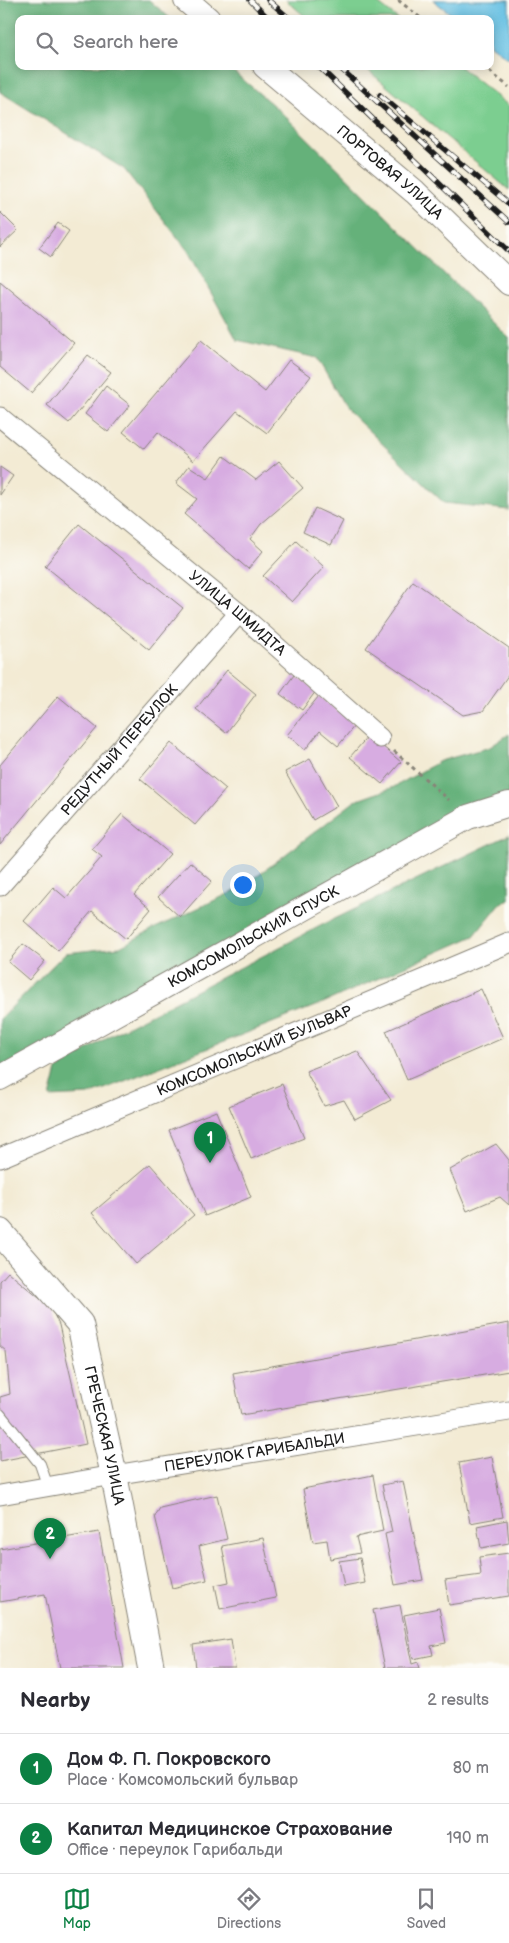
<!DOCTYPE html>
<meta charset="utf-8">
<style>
:root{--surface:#fff;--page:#f7f7f7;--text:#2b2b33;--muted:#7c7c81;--line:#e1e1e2;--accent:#0b8043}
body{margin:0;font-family:"Balsamiq Sans",sans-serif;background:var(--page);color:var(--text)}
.you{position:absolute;left:242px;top:884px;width:18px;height:18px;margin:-12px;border:4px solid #fff;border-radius:50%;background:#1a73e8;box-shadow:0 0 0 8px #1a73e833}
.badge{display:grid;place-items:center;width:32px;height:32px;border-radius:50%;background:var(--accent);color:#fff;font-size:16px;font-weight:700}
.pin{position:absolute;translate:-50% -41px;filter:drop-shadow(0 1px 2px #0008)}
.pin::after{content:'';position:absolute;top:26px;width:18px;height:15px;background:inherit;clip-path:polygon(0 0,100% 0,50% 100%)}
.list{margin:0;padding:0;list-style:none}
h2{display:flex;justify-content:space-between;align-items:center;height:65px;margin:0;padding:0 20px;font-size:21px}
h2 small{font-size:16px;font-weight:400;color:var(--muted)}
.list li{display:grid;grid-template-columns:32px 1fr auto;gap:15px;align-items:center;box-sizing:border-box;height:70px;padding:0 20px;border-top:1px solid var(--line)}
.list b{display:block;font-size:19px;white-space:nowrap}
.list p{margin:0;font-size:16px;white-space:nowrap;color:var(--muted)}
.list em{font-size:16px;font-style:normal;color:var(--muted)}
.icon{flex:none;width:28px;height:28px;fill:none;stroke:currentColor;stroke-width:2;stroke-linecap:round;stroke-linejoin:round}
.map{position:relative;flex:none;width:509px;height:1668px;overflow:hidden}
.search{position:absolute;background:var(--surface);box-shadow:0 2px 12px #0003;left:15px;right:15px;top:15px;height:55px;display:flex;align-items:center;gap:12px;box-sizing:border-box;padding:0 18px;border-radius:10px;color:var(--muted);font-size:19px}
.sheet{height:205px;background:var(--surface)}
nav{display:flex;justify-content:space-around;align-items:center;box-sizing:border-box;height:70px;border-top:1px solid var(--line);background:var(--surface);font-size:14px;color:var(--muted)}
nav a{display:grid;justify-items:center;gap:2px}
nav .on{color:var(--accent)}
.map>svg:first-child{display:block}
</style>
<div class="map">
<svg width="509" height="1668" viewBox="0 0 509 1668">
<rect width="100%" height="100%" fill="#fdfcf7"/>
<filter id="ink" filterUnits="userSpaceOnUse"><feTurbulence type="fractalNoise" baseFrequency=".02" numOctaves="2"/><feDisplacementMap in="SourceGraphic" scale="10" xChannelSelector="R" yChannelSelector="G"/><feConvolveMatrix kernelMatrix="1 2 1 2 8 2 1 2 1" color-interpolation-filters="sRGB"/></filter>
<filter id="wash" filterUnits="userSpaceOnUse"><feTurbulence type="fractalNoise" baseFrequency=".0096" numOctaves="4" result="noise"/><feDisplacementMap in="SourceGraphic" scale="20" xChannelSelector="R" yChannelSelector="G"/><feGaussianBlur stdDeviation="1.12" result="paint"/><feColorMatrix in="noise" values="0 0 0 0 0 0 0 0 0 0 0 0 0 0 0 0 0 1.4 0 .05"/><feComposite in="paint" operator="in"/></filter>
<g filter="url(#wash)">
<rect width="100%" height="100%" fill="#f3ebd4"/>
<path fill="#7cce90" stroke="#4c7556" d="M286,0H374L398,19H308Z
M363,66H459L509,106V190Z"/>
<path fill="#65b17a" stroke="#40664b" d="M0,0H149L171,19H19V66H227L280,111L509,338V510L444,503L347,410L317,358L237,340L188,251L124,169L0,92Z
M509,734V804L0,1078V1019L65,953L120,947L151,930L243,887L355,801L394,787L440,761L490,747Z
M509,835V899L500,904L474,936L323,1003L89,1095L50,1097L57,1070L109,1036L324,924Z"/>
<path fill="#65c0e3" stroke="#406e80" d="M433,0H509V59L490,45V19H457Z"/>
<g id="blocks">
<path fill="#d7ace1" d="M0,212L18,230L0,247Z
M58,223L69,231L51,257L39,248Z
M0,281L74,343L31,393L0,367Z
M201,340L265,392L289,360L311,376L267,433L237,411L193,461L158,432L144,449L123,432Z
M88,355L111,372L69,423L47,405Z
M106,386L130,405L108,432L85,414Z
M224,456L256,480L279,461L303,488L261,524L250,539L263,551L248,569L184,514L197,499L176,483L189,466L208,478Z
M0,467L13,476L0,495Z
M315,508L343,521L331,545L303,532Z
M79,524L183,608L149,650L45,566Z
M296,541L324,567L292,602L263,576Z
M413,581L509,648V674L483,711L463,715L366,648Z
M227,670L256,694L226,733L196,709Z
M294,675L316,691L302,710L280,694Z
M58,696L97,728L0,845V765Z
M319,696L355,725L338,746L320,731L305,750L287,735Z
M369,735L401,762L382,784L350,757Z
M171,743L226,789L195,825L140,779Z
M310,759L337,806L313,820L285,772Z
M122,814L170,854L134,895L151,909L126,939L92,911L58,951L24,921L53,887L66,898L102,857L92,849Z
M190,862L212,881L180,917L158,897Z
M23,944L45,961L29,980L8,962Z
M481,989L503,1038L407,1080L386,1031Z
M357,1051L391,1100L355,1119L344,1100L324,1106L306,1071Z
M282,1084L304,1138L251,1159L229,1106Z
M216,1111L251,1197L205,1216L169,1130Z
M496,1144L509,1160V1205L500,1197L467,1211L450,1170Z
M150,1164L194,1215L136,1264L92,1213Z
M8,1272L51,1308L59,1325L86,1444L0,1461V1397L10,1394L6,1351L0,1346V1281Z
M509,1323V1371L241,1415L233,1373Z
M492,1457L503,1517L470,1523L459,1463Z
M373,1475L383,1531L356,1537L360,1553L330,1559L327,1540L313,1542L303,1489Z
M403,1481L423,1580L395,1585L385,1534L392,1532L382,1485Z
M217,1495L227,1539L199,1546L207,1580L172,1588L155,1516L160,1508Z
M507,1520L509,1543L481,1548L477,1526Z
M99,1532L124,1668H60L45,1594L0,1602V1549Z
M263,1538L276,1598L220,1609L215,1585L229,1582L222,1546Z
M509,1553V1596L449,1605L445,1580L481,1575L479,1557Z
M360,1558L365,1583L344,1587L339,1561Z
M400,1605L412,1664L418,1662L420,1668H385L373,1610Z
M439,1608L446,1643L431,1646L433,1655L413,1659L404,1615Z
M231,1639L235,1668H196L193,1645Z"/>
</g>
</g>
<g filter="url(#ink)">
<use href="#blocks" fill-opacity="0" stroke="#888478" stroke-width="1"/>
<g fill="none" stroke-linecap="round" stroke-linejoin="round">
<defs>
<path id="service" d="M0,1414L40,1464L48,1487"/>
<g id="minor">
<path id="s1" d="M0,417L239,613L380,738"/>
<path id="s2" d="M0,886L239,613"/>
<path id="s3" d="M0,1158L509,943"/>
<path id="s4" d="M0,1495L114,1475L509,1411"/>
</g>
<g id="tertiary">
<path d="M186,0L208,19"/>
<path id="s5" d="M265,66L415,192L509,283"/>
<path id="s6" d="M0,1078L468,817L509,804"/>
</g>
<g id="secondary">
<path id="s7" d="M0,1232L80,1324L114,1475L151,1668"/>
</g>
</defs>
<use href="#service" stroke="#888478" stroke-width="12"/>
<use href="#minor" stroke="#888478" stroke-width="21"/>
<use href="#tertiary" stroke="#888478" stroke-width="26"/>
<use href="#secondary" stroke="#888478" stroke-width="28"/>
<path stroke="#888478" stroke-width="3" stroke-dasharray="4 4" stroke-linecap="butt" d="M398,0L422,19
M483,66L509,87
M394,751L449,800"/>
<use href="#service" stroke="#fff" stroke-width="10"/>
<use href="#minor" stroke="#fff" stroke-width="19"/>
<use href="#tertiary" stroke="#fff" stroke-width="24"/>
<use href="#secondary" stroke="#fff" stroke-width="26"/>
<defs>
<path id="rail" d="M250,0L269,19
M268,0L290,19
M318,66L509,251
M338,66L509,222
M380,95L509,204"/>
</defs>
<use href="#rail" stroke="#1c1c1c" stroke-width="5.5"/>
<use href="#rail" stroke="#fdfcf7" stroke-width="4" stroke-dasharray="11" stroke-linecap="butt"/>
</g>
</g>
<g text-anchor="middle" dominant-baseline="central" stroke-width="4.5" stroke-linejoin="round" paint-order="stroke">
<g font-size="15" fill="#1c1c1c" stroke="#fdfcf7">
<text stroke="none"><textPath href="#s5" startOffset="164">ПОРТОВАЯ УЛИЦА</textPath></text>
<text stroke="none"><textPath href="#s1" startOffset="308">УЛИЦА ШМИДТА</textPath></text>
<text stroke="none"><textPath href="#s2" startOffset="181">РЕДУТНЫЙ ПЕРЕУЛОК</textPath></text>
<text stroke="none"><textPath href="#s6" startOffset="290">КОМСОМОЛЬСКИЙ СПУСК</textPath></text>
<text stroke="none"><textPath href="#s3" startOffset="276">КОМСОМОЛЬСКИЙ БУЛЬВАР</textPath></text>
<text stroke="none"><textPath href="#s7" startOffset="236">ГРЕЧЕСКАЯ УЛИЦА</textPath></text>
<text stroke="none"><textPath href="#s4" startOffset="258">ПЕРЕУЛОК ГАРИБАЛЬДИ</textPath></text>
</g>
</g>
</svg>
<div class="you"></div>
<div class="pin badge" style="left:210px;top:1163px">1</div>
<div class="pin badge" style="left:50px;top:1559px">2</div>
<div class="search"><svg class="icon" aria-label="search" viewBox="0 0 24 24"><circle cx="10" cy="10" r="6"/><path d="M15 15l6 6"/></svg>Search here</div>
</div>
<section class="sheet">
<h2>Nearby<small>2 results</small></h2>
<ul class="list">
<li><span class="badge">1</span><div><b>Дом Ф. П. Покровского</b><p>Place · Комсомольский бульвар</p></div><em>80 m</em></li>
<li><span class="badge">2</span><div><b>Капитал Медицинское Страхование</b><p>Office · переулок Гарибальди</p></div><em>190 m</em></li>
</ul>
</section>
<nav>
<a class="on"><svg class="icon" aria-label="map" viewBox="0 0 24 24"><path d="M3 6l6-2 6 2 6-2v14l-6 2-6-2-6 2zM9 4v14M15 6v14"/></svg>Map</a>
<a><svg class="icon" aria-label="directions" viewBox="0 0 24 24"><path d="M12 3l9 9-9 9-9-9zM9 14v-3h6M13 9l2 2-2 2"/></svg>Directions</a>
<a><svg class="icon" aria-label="saved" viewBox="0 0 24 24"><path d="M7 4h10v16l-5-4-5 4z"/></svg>Saved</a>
</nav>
